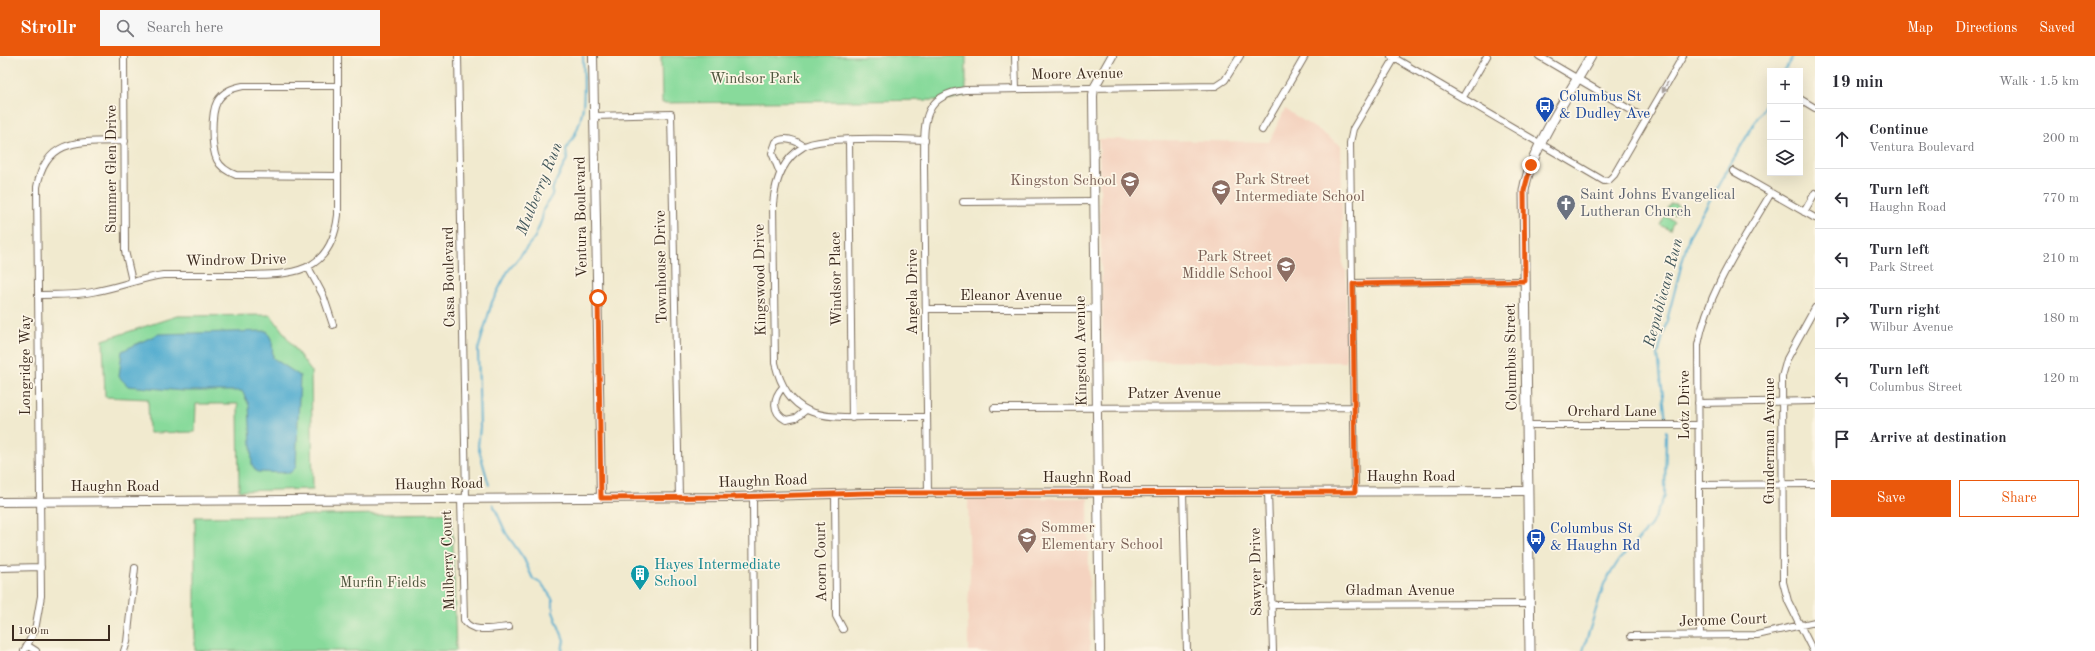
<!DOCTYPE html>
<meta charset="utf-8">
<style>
:root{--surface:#fff;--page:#f7f7f7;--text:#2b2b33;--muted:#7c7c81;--line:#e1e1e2;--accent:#ea580c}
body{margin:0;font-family:"Old Standard TT",serif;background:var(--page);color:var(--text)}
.controls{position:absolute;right:12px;top:12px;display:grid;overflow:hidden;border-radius:0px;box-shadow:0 4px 16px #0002}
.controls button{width:36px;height:36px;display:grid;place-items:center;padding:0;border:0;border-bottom:1px solid var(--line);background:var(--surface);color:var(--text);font:20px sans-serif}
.scale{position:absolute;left:12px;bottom:10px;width:98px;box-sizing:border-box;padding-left:4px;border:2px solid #3b2a1e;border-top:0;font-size:11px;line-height:14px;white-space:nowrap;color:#3b2a1e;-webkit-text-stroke:3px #fcf5e5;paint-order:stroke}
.stop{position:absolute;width:12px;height:12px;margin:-9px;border:3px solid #ea580c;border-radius:50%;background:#fff}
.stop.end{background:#ea580c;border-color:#fff;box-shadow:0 1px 4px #0008}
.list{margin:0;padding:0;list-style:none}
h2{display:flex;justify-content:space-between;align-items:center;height:52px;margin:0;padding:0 16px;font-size:17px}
h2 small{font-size:13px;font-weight:400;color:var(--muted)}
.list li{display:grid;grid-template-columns:26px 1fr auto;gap:12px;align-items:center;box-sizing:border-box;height:60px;padding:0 16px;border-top:1px solid var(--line)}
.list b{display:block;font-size:15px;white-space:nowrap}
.list p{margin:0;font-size:13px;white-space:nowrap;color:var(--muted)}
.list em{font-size:13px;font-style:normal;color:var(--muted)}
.actions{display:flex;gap:8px;padding:12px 16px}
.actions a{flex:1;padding:9px 0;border:1px solid var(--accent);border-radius:0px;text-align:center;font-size:14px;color:var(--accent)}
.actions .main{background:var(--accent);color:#fff}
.icon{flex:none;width:22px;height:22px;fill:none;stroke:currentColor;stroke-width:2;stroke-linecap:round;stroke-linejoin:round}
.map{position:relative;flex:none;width:1815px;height:595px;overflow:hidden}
header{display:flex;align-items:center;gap:24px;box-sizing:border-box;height:56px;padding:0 20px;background:var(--accent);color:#fff}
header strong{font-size:19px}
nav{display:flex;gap:22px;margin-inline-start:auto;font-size:14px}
.search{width:280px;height:36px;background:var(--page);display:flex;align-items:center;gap:10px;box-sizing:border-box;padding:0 14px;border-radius:0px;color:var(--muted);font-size:15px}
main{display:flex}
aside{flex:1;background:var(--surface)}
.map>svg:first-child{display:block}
</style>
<header>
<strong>Strollr</strong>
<div class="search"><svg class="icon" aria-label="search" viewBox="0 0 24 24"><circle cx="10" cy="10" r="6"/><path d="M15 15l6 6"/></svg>Search here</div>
<nav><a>Map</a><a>Directions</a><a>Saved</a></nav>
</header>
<main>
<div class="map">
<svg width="1815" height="595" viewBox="0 0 1815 595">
<rect width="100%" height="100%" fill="#fcf5e5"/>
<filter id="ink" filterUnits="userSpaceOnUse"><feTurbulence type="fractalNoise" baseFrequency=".025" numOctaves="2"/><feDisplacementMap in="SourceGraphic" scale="8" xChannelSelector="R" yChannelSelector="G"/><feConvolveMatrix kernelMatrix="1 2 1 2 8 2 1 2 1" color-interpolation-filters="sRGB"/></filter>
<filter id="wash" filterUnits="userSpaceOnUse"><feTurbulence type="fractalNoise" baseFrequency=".012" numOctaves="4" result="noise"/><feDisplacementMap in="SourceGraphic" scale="16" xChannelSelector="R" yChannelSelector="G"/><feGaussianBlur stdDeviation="0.9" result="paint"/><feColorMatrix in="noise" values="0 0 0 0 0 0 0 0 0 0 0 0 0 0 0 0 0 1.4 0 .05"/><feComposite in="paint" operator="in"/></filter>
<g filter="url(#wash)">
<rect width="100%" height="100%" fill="#f1eacf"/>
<path fill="#f4d3c0" d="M1285,53L1341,89L1343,211L1346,215V306L1103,305L1099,83L1269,86Z
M1088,442L1090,595H968V552L970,520L968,443Z"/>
<path fill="#88da9b" stroke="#62825c" d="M661,0H966V40L947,44L662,47Z
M1667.5 153a5.5 5.5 0 1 1 11 0a5.5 5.5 0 1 1-11 0Z
M1665,160L1674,165L1670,174L1660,169Z
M271,259L311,315L313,433L239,435L238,348H196L195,376L149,377L148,343L105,341L103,284L177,260Z
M452,457L456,595H195V461Z"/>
<path fill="#51accf" stroke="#466b76" d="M267,275L272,285L273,302L300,320L296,411L290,417L257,416L252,409L249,349L242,335H183L128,330L119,321L122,295L158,278Z"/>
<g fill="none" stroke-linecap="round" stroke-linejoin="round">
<path stroke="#51accf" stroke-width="2" d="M1784,15L1793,0
M1666,364L1658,299L1689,180L1770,40
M489,429L478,390L480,371L478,294L492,246L508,215L535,181L542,163L543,154L552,139L553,131L567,103L566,93C588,65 584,34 583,0
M493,448L506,477L524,503L533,523L542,528L553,544V556L564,584L562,595
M1583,595L1604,528L1619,504L1650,471L1665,439L1666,375"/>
</g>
</g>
<g filter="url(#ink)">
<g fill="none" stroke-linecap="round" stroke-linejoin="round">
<defs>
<path id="minor" d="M124,0L125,195L132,225
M458,0L466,442
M1015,0L1016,33
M1391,0L1604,125L1609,124L1614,119L1683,0
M1539,0L1646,63
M338,30H243C233,32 223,35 217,46C211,57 211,92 217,104C221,112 228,116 236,119L338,120
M1463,41L1487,0
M1800,43L1815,52
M594,60L671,58L679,441
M1262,74L1305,0
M849,84L852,362
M925,84C901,83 820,80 803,91C783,103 775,126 773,148L775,307C788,361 820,362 868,361C887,361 907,361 927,361
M1733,115L1815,162
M780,117L772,97L776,86C785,80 795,84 804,90
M963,146L1094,145
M1804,156L1815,137
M308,211L323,239L333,269
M1353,227L1525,225
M38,239C58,238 78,240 97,235C120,231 141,222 163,219C189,219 215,219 240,219C290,219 331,220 338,159V0
M926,253H1096
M783,331C773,342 771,356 786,364L796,362L806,354
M1698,347L1815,345
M994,352L1354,351
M1526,369H1698
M1699,429L1815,428
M1183,436L1187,595
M1268,436L1273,595
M1355,436L1350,87L1353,73L1396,0
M928,437L924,109C925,72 918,40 965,34L1216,30L1225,24L1240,0
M835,438L836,548V560L843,573
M753,441L754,595
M461,442L464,564C471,578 495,572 509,571
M0,512L41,511
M1271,549L1529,548
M1700,579L1698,289C1708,234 1743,185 1771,137
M1631,580L1757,579L1815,566
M28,590L36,595
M24,595L35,574L41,540L37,131C46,80 83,86 125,85
M124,595L127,586L135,512
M1813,595L1788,545L1783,526L1782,321L1787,303L1815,252"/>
<path id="tertiary" d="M593,0L601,442
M0,446L732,441L866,437L1527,435
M1100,595L1093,40L1094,32L1112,0"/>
<path id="secondary" d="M1530,595L1524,135C1530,94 1570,37 1591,0"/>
</defs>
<use href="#minor" stroke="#7b6d5c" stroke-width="8"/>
<use href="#tertiary" stroke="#7b6d5c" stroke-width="10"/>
<use href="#secondary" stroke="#7b6d5c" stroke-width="11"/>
<use href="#minor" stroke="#fff" stroke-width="6"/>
<use href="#tertiary" stroke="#fff" stroke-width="8"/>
<use href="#secondary" stroke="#fff" stroke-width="9"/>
</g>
<defs><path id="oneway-solid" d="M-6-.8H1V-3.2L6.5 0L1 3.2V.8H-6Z"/></defs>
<use fill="#a79f9a" href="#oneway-solid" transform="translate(1665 31) rotate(120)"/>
</g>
<g fill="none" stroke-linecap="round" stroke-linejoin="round" filter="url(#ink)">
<path stroke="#ea580c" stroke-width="5" d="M598,242L601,442L732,441L866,437L1355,436L1353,228L1525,225L1524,135L1531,109"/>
</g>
<defs>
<symbol id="bus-pin" viewBox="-11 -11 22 30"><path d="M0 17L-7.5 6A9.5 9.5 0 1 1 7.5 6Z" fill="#1a4fb4" stroke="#fcf5e5"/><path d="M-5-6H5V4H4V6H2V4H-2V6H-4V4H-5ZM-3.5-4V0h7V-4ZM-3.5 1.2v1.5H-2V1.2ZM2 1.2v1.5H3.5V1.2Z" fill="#fff"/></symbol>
<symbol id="school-pin" viewBox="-11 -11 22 30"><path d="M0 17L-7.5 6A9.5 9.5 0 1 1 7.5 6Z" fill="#8d6e63" stroke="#fcf5e5"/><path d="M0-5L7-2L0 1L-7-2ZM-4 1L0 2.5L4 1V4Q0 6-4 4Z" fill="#fff"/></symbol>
<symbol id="church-pin" viewBox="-11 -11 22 30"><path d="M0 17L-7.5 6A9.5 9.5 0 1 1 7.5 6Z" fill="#6b7280" stroke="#fcf5e5"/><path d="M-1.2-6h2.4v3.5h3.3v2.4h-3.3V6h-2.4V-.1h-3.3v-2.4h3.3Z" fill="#fff"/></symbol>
<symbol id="building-pin" viewBox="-11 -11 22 30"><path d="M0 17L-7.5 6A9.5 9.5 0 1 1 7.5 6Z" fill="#0f9aa8" stroke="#fcf5e5"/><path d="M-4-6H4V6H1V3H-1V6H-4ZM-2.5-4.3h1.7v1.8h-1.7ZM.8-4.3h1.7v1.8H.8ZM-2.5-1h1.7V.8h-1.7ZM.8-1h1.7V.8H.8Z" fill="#fff"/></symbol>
</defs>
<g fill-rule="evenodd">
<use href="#bus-pin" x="1534" y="39" width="22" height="30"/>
<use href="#school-pin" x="1119" y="114" width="22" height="30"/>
<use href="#school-pin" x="1210" y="122" width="22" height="30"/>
<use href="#church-pin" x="1555" y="137" width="22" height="30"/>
<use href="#school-pin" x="1275" y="199" width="22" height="30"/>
<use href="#school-pin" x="1016" y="470" width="22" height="30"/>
<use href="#bus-pin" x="1525" y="471" width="22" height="30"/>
<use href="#building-pin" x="629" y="507" width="22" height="30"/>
</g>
<g text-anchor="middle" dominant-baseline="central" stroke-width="3.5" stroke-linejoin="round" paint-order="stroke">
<g font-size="15" fill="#3b2a1e" stroke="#fcf5e5">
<text transform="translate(1077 19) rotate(-1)">Moore Avenue</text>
<text transform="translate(112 113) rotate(-90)">Summer Glen Drive</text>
<text transform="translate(582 161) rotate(-91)">Ventura Boulevard</text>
<text transform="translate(236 205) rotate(-1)">Windrow Drive</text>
<text transform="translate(662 211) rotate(-91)">Townhouse Drive</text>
<text transform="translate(450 221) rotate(-91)">Casa Boulevard</text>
<text transform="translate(837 223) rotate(-91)">Windsor Place</text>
<text transform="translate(761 224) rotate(-91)">Kingswood Drive</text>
<text transform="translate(913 236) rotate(-90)">Angela Drive</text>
<text x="1011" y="240">Eleanor Avenue</text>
<text transform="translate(1082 295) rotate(-91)">Kingston Avenue</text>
<text transform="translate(1512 301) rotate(-91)">Columbus Street</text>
<text transform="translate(26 309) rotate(-90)">Longridge Way</text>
<text x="1174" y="338">Patzer Avenue</text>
<text transform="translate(1685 349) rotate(-90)">Lotz Drive</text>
<text x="1612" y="356">Orchard Lane</text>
<text transform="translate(1770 385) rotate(-90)">Gunderman Avenue</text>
<text x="1411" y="421">Haughn Road</text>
<text x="1087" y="422">Haughn Road</text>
<text transform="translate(763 426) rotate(-2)">Haughn Road</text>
<text transform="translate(439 429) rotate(-1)">Haughn Road</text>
<text x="115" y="431">Haughn Road</text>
<text transform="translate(449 504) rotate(-92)">Mulberry Court</text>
<text transform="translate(822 506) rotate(-91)">Acorn Court</text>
<text transform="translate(1257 516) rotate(-91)">Sawyer Drive</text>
<text x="1400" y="535">Gladman Avenue</text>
<text transform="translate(1723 565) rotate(-2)">Jerome Court</text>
</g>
<g font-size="15" fill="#4e563d" stroke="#fcf5e5">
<text x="755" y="23">Windsor Park</text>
<text x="383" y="527">Murfin Fields</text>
</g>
<g font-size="15" fill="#164399" stroke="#fcf5e5" text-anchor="start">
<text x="1559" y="41">Columbus St<tspan x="1559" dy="17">&amp; Dudley Ave</tspan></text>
<text x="1550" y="473">Columbus St<tspan x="1550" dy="17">&amp; Haughn Rd</tspan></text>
</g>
<g font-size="15" fill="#785e54" stroke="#fcf5e5" text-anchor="start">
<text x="1235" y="124">Park Street<tspan x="1235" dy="17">Intermediate School</tspan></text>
<text x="1116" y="125" text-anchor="end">Kingston School</text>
<text x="1272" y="201" text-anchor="end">Park Street<tspan x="1272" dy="17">Middle School</tspan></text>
<text x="1041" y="472">Sommer<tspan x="1041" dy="17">Elementary School</tspan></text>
</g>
<g font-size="15" fill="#5b616d" stroke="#fcf5e5" text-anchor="start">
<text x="1580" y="139">Saint Johns Evangelical<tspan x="1580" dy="17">Lutheran Church</tspan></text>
</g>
<g font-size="15" fill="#0d838f" stroke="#fcf5e5" text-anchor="start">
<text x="654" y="509">Hayes Intermediate<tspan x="654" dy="17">School</tspan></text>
</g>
<g font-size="16" font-style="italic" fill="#43585c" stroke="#fcf5e5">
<text transform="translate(540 133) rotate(-68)">Mulberry Run</text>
<text transform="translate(1664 237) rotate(-75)">Republican Run</text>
</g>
</g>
</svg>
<div class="controls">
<button>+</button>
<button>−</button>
<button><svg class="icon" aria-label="layers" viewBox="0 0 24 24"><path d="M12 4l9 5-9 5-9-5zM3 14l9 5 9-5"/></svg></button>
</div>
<div class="scale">100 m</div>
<div class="stop" style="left:598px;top:242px"></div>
<div class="stop end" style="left:1531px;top:109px"></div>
</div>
<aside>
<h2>19 min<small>Walk · 1.5 km</small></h2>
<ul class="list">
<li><svg class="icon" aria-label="ahead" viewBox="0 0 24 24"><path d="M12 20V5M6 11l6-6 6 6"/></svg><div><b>Continue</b><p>Ventura Boulevard</p></div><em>200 m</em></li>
<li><svg class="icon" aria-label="left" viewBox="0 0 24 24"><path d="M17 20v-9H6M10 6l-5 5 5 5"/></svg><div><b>Turn left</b><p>Haughn Road</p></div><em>770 m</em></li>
<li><svg class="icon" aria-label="left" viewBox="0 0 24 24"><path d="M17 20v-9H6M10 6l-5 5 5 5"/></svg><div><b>Turn left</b><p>Park Street</p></div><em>210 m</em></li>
<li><svg class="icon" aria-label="right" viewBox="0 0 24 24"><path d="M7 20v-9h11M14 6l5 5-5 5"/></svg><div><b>Turn right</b><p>Wilbur Avenue</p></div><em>180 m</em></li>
<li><svg class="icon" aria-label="left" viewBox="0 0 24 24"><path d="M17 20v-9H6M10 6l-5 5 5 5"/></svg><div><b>Turn left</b><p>Columbus Street</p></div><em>120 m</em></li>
<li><svg class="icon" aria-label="arrive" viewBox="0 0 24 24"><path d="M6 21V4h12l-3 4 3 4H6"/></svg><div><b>Arrive at destination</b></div></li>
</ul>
<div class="actions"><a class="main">Save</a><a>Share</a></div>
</aside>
</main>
